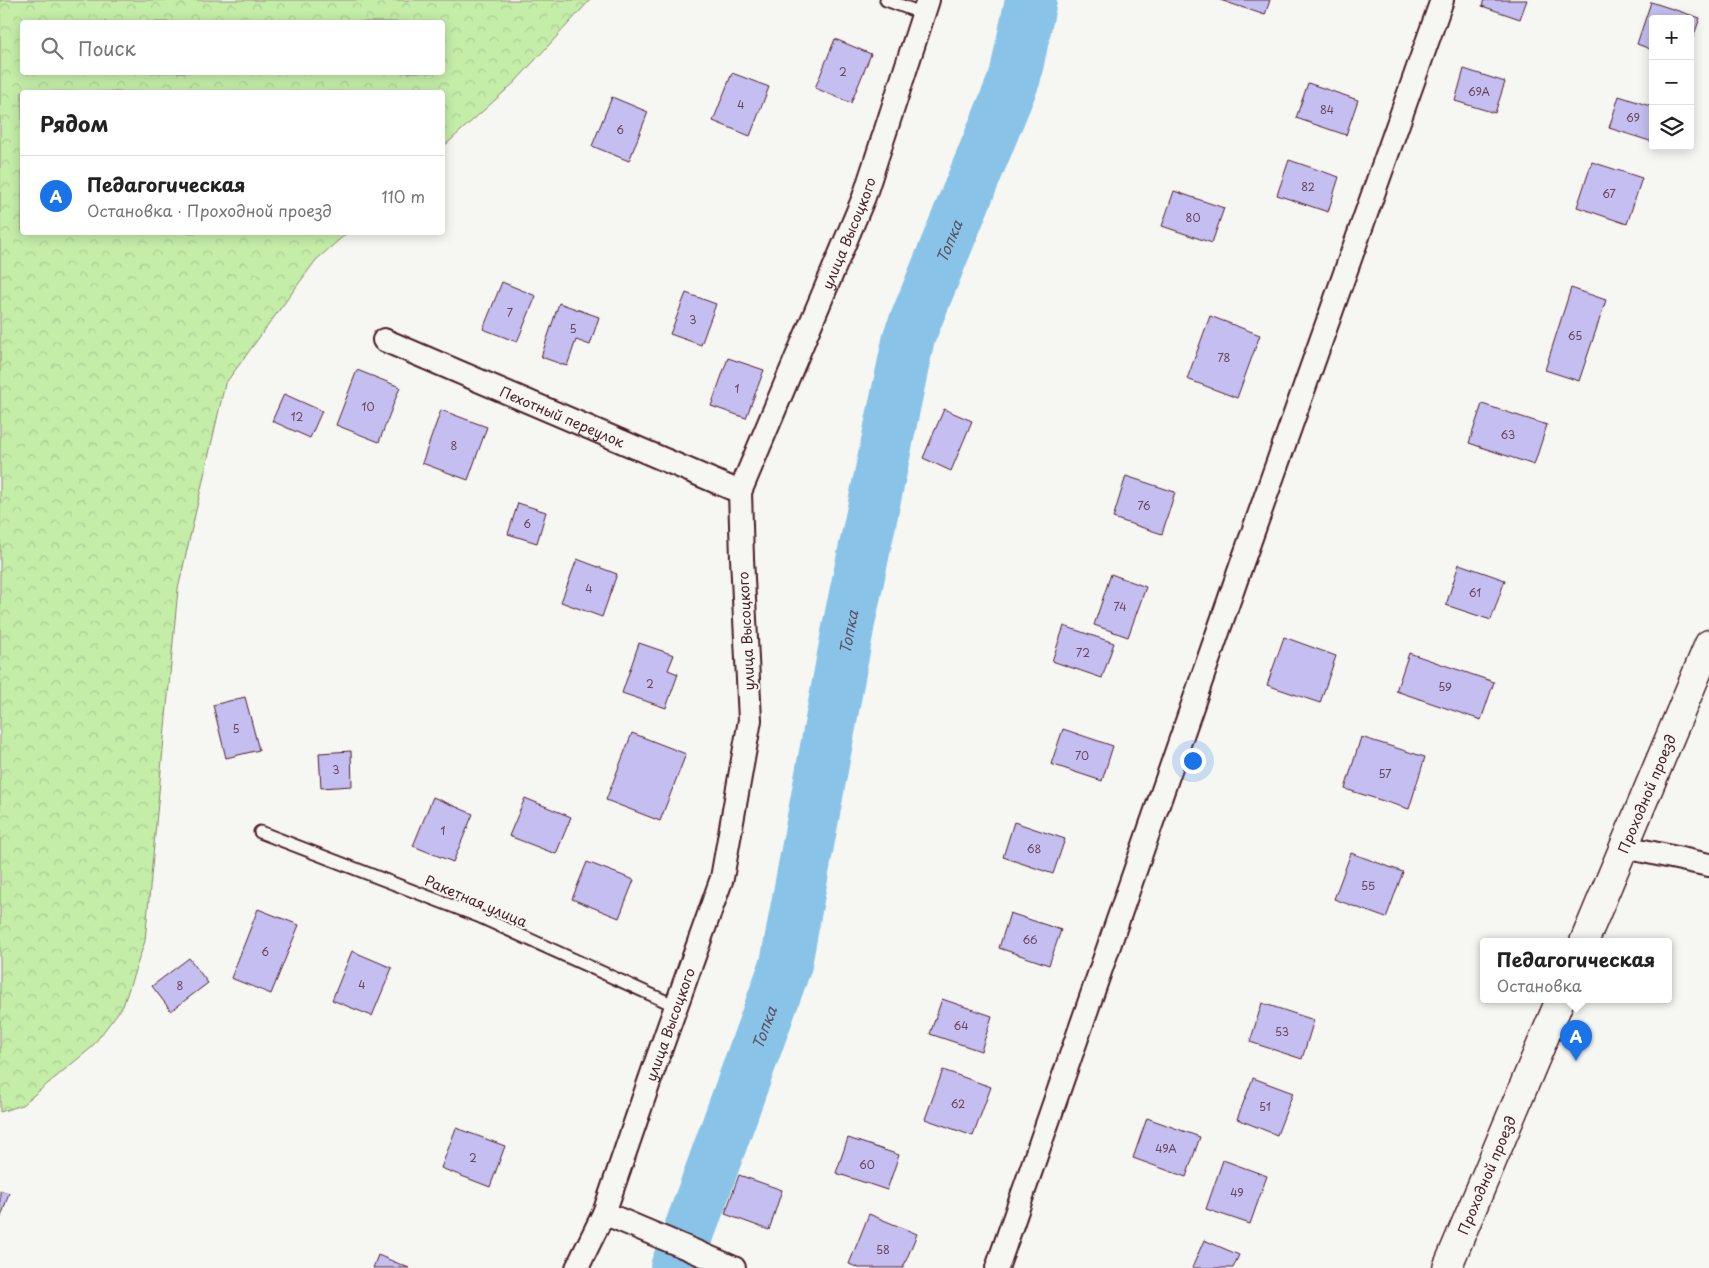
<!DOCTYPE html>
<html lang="ru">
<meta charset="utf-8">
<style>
:root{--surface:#fff;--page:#f6f6f6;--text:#222;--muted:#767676;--line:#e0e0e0;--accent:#1a73e8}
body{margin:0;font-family:"Playpen Sans",sans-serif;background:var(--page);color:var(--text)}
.controls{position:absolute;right:15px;top:15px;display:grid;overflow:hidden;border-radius:5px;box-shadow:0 2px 12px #0003}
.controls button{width:45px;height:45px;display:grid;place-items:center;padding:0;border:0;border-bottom:1px solid var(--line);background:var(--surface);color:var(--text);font:25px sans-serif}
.you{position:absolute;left:1192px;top:760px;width:18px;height:18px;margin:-12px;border:4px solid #fff;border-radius:50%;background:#1a73e8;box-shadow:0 0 0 8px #1a73e833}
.badge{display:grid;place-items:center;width:32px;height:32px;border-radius:50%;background:var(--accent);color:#fff;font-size:16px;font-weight:700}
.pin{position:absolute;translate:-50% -41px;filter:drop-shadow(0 1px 2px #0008)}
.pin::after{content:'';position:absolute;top:26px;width:18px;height:15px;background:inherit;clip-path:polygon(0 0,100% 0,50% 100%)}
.popup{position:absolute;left:1480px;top:938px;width:192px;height:65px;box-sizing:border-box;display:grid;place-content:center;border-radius:5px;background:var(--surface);filter:drop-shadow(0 1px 4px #0005);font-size:16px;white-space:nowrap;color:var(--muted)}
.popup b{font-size:19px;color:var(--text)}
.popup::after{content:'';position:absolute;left:50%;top:100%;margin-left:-10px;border:10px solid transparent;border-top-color:var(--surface)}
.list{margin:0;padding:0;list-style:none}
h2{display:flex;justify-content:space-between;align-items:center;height:65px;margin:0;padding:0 20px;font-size:21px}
h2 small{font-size:16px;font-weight:400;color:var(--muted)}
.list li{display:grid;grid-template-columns:32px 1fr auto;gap:15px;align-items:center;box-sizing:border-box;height:80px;padding:0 20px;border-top:1px solid var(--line)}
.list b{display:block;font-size:19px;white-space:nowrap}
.list p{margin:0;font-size:16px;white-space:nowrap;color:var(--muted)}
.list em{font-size:16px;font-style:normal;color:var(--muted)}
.icon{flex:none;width:28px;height:28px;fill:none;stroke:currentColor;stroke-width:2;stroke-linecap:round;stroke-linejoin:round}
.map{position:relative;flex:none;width:1709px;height:1268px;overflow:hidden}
.search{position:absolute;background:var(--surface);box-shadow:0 2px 12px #0003;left:20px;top:20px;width:425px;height:55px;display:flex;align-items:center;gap:12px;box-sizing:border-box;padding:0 18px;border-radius:5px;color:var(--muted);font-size:19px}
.panel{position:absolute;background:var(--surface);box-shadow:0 2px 12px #0003;left:20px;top:90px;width:425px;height:145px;border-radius:5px}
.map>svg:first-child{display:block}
</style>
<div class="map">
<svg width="1709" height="1268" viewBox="0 0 1709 1268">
<defs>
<pattern id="forest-crowns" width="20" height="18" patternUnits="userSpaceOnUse" patternTransform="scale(1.25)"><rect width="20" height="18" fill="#c4eda8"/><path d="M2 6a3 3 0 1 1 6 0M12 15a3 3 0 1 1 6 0" fill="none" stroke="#aacb91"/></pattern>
</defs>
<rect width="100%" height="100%" fill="#f6f6f2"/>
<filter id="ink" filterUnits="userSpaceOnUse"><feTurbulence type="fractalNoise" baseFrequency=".02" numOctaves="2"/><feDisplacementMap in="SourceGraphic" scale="10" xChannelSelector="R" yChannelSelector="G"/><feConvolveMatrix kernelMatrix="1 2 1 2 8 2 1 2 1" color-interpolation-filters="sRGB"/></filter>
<g filter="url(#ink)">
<path fill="url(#forest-crowns)" stroke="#87866a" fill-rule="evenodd" d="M0,0H590L515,82L443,147L442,92H22V232L347,233L316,260L225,384L178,589L145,941L123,1006L91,1048L22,1105L0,1112ZM22,22H442V72H22Z"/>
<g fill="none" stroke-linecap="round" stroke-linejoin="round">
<path stroke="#89c4e8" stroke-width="52" id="s1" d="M676,1268L786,964L849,623L909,337L1015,77L1031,0"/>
</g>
<path fill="#c4bef1" stroke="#4a1f2b" d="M1220,0H1270L1265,15Z
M1484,0H1527L1520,19L1482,6Z
M1651,2L1700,18L1690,46V19H1653V50L1637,44Z
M835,39L871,54L851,103L815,88Z
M1464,69L1505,82L1495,113L1455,101Z
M732,73L769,87L750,136L713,121Z
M1308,83L1358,100L1346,135L1296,118Z
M1619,96L1653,107V142L1609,128Z
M612,97L648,112L629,161L592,146Z
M1289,160L1339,177L1328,212L1277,195Z
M1592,162L1642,178L1627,224L1577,207Z
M1174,191L1224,208L1212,243L1162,226Z
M502,282L536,296L517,342L483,329Z
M1571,288L1606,300L1579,381L1545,370Z
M686,293L716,304L701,345L670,334Z
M559,303L599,317L590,345L576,340L567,366L541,357Z
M1210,316L1260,335L1237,398L1187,379Z
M728,358L764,370L746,418L711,406Z
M357,370L400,387L379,442L336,425Z
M284,394L322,411L310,438L272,421Z
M1482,404L1547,425L1534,465L1469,443Z
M944,409L972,421L951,471L923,458Z
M441,410L487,427L468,480L422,463Z
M1126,476L1175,492L1162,534L1113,518Z
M518,503L546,512L537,543L508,534Z
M577,559L617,574L602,617L561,602Z
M1459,564L1505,580L1491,620L1446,605Z
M1111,574L1146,587L1128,637L1094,625Z
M1064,626L1114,643L1102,678L1052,661Z
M1284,637L1336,656L1320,703L1267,685Z
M639,643L674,655L668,670L678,674L666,708L622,693Z
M1409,653L1494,682L1481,720L1396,691Z
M245,697L259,750L226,758L213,705Z
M1063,729L1113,746L1102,781L1051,764Z
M632,733L686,754L660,821L606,800Z
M1361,737L1425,757L1409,809L1345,789Z
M351,751L352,786L321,788L319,753Z
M433,797L473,814L453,862L413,846Z
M525,798L571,817L556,854L509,836Z
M1014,822L1065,839L1053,874L1003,857Z
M1351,853L1403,872L1386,918L1334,899Z
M587,862L634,880L619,918L572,899Z
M258,909L299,925L271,994L231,978Z
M1010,913L1061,930L1049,965L999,948Z
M352,951L392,968L372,1016L332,1000Z
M189,958L208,983L171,1011L152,986Z
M942,999L992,1016L981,1051L930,1034Z
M1262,1003L1314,1020L1302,1059L1250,1042Z
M943,1070L991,1087L973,1136L925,1119Z
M1253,1078L1293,1093L1277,1135L1237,1119Z
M1147,1118L1200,1137L1186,1177L1133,1158Z
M456,1128L505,1146L490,1187L441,1168Z
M848,1138L899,1155L887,1190L836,1173Z
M1223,1160L1267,1176L1250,1224L1206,1209Z
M739,1175L782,1190L769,1230L725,1214Z
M0,1190L9,1193L0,1220Z
M869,1214L917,1234L903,1268H859L849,1264Z
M1204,1240L1239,1255L1233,1268H1192Z
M378,1255L409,1268H373Z"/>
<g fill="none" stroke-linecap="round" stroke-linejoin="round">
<defs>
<path id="lane" d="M886,0L924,14
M260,832L478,916L676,1006"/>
<g id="street">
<path id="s2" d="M384,340L740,492"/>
<path d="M1625,847L1709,865"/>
<path d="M604,1213L734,1268"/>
<path id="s3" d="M577,1268L604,1213L655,1065L722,878L750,720L742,558L740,492L864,197L928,0"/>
<path d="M997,1268L1242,563L1442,0"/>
</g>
<g id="secondary">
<path id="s4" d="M1584,942L1709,644"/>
<path id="s5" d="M1447,1268L1560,1000"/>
</g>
</defs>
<use href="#lane" stroke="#4a1f2b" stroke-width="15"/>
<use href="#street" stroke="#4a1f2b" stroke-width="26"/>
<use href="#secondary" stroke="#4a1f2b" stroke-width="31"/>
<use href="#lane" stroke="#f6f6f2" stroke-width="11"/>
<use href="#street" stroke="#f6f6f2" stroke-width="22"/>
<use href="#secondary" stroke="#f6f6f2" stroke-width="28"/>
</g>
</g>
<g text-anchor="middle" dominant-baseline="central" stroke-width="4" stroke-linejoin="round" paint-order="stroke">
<g font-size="11" fill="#68475c">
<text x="843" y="71">2</text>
<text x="1479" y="91">69А</text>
<text x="741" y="104">4</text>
<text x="1327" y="109">84</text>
<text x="1633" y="117">69</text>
<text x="620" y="129">6</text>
<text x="1308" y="186">82</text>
<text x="1609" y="193">67</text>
<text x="1193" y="217">80</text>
<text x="510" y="312">7</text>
<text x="693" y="319">3</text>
<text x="573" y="328">5</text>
<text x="1575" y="335">65</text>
<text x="1224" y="357">78</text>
<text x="737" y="388">1</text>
<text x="368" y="406">10</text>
<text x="297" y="416">12</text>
<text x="1508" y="434">63</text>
<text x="454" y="445">8</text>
<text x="1144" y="505">76</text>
<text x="527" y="523">6</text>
<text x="589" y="588">4</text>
<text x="1475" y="592">61</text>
<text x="1120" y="606">74</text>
<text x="1083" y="652">72</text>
<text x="650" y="683">2</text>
<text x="1445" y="686">59</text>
<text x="236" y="728">5</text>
<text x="1082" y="755">70</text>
<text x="336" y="769">3</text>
<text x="1385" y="773">57</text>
<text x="443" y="830">1</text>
<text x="1034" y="848">68</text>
<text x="1368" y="885">55</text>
<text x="1030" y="939">66</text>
<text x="265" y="951">6</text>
<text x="362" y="984">4</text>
<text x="180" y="985">8</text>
<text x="961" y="1025">64</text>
<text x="1282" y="1031">53</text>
<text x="958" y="1103">62</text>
<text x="1265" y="1106">51</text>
<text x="1166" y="1148">49А</text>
<text x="473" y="1157">2</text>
<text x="867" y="1164">60</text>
<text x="1237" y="1192">49</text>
<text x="883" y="1249">58</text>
</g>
<g font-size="14" fill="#4a1f2b" stroke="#f6f6f2">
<text stroke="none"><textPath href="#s3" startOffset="1086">улица Высоцкого</textPath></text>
<text stroke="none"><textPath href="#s2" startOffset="194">Пехотный переулок</textPath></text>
<text transform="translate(746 631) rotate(-93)">улица Высоцкого</text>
<text stroke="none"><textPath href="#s4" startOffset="161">Проходной проезд</textPath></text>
<text transform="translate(476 901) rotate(23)">Ракетная улица</text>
<text stroke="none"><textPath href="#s3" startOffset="261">улица Высоцкого</textPath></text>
<text stroke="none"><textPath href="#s5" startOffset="101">Проходной проезд</textPath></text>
</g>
<g font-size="15" font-style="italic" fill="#5d5164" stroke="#f6f6f2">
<text stroke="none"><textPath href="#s1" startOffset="1066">Топка</textPath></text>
<text stroke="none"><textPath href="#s1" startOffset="661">Топка</textPath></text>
<text stroke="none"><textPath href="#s1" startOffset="256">Топка</textPath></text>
</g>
</g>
</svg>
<div class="controls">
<button>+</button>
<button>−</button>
<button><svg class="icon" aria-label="layers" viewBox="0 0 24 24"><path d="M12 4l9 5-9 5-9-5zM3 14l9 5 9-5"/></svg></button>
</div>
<div class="you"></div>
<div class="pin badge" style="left:1576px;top:1061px">A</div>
<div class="popup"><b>Педагогическая</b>Остановка</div>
<div class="search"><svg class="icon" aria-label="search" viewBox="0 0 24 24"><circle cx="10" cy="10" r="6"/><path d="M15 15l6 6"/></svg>Поиск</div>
<section class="panel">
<h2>Рядом<small></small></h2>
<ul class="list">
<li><span class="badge">A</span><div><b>Педагогическая</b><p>Остановка · Проходной проезд</p></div><em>110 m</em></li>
</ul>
</section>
</div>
